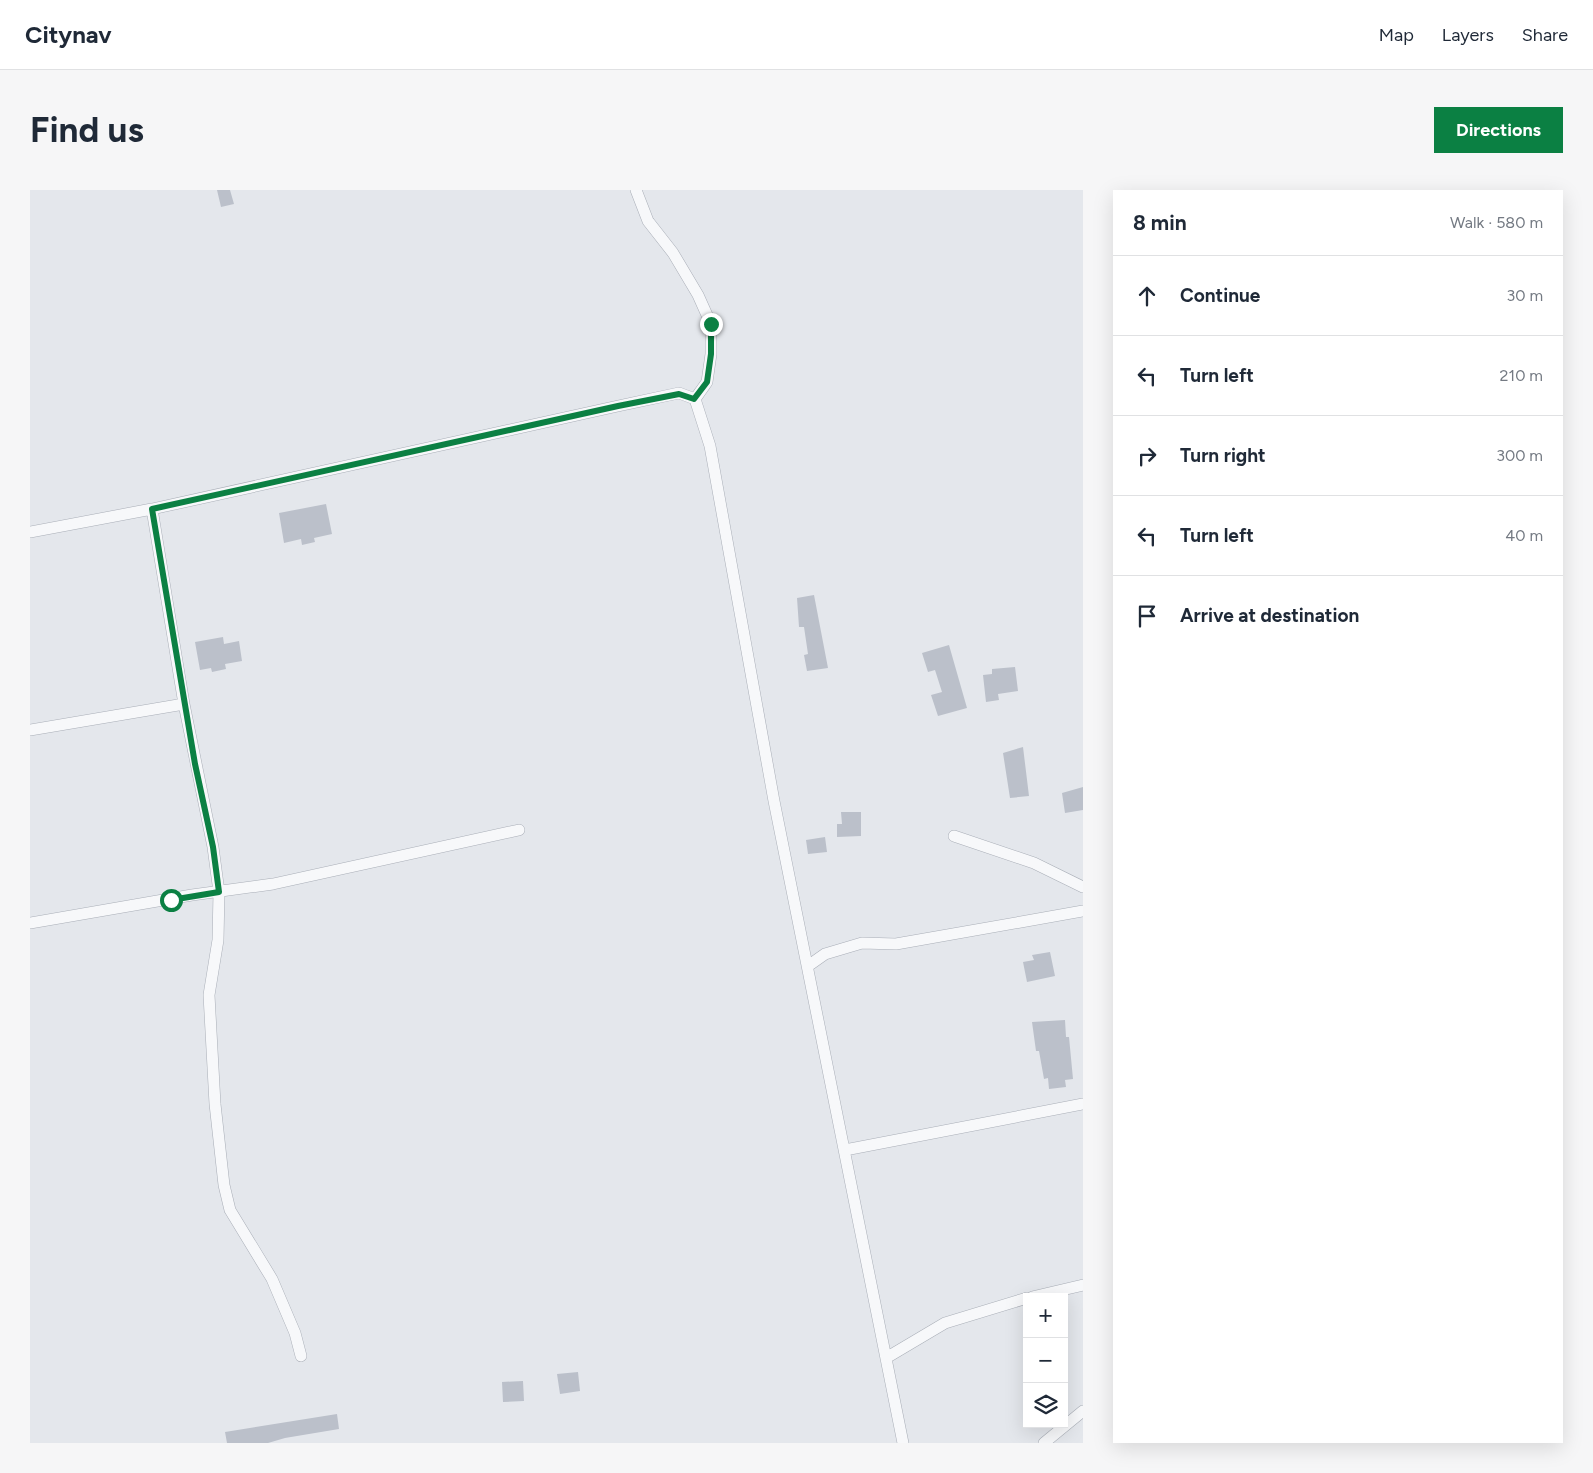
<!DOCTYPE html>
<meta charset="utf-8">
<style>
:root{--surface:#fff;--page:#f6f6f7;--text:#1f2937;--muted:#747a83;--line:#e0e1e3;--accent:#0b8043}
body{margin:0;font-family:Figtree,sans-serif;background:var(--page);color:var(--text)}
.controls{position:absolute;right:15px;bottom:15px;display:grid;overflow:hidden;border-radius:0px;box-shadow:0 5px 20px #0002}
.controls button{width:45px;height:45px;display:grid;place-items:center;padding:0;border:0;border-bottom:1px solid var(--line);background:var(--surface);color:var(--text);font:25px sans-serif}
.stop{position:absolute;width:15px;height:15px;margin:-11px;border:4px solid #0b8043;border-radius:50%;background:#fff}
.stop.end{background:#0b8043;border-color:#fff;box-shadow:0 1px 5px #0008}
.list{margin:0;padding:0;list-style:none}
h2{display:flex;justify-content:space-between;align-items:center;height:65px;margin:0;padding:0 20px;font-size:21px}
h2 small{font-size:16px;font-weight:400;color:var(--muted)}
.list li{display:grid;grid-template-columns:32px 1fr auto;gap:15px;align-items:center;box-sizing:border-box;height:80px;padding:0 20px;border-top:1px solid var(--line)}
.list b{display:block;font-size:19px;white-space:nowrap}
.list em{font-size:16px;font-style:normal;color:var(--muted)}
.icon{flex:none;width:28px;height:28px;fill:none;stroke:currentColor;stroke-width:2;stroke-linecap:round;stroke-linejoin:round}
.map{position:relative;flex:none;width:1053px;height:1253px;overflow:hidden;border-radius:0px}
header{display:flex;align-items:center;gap:30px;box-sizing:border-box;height:70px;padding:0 25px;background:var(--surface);border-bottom:1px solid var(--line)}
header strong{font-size:24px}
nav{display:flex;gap:28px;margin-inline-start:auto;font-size:18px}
.intro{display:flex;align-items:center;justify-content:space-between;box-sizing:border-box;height:120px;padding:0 30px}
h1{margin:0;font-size:35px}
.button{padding:12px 22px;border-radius:0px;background:var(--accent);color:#fff;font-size:18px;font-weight:700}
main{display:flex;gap:30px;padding:0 30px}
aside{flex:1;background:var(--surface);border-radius:0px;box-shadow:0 5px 20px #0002}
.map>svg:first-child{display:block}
</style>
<header>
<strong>Citynav</strong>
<nav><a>Map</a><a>Layers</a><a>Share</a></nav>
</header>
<div class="intro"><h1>Find us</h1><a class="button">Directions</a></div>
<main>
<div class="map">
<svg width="1053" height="1253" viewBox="0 0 1053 1253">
<rect width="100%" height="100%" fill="#e4e7ec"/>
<path fill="#bbc0ca" d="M187,0H200L204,14L191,17Z
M296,314L302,344L284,348L285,352L272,355L271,349L254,353L249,323Z
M784,405L798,478L777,481L774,465L778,464L774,437H769L767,408Z
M193,447L194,454L209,451L212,471L195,474L196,479L182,482L181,478L170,480L165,452Z
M919,455L937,518L908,526L901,505L912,502L905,480L898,482L892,463Z
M985,477L988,501L968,504L969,510L956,512L953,485L962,484V479Z
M993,557L999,606L980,608L973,563Z
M1053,597V620L1035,623L1032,603Z
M811,622H831V646L807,647V634H812Z
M795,647L797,662L778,664L776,650Z
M1020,762L1025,786L997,792L993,772L1004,770L1002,765Z
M1035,830L1036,847H1039L1043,889L1035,890L1036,897L1019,899L1018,888L1014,889L1009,861H1006L1002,832Z
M548,1182L550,1201L530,1204L527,1184Z
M493,1191L494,1211L473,1212L472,1192Z
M307,1224L309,1239L255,1248L238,1253H197L195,1242Z"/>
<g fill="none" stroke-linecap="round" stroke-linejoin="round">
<defs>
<path id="minor" d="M606,0L618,31L643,63L668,105L681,134V164L677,192L665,209
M122,319L588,216L649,203L665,209L680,256L744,611L873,1253
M0,342L122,319L154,514L0,540
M154,514L183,657L189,702L188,750L179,805L185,914L194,995L200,1020L242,1089L265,1143L271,1166
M924,646L1004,673L1053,697
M0,733L162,705L243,694L489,640
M778,776L795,764L832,753L866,754L1053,721
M815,960L1053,914
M1002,1107L1053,1095
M856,1168L915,1133L997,1108
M1014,1253L1053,1221"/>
</defs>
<use href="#minor" stroke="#a9aeb7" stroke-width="12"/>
<use href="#minor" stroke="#f7f8fa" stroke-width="11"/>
</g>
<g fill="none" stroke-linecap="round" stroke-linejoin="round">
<path stroke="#0b8043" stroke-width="6" d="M141,710L189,702L183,657L165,574L122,319L588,216L649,204L664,209L677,192L681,164V134"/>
</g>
</svg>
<div class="controls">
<button>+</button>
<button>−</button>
<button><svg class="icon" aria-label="layers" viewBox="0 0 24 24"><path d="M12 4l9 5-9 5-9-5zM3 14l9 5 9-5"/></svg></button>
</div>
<div class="stop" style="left:141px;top:710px"></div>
<div class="stop end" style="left:681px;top:134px"></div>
</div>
<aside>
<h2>8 min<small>Walk · 580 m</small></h2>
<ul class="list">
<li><svg class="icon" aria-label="ahead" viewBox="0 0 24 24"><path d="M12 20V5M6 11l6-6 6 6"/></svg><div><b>Continue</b></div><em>30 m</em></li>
<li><svg class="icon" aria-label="left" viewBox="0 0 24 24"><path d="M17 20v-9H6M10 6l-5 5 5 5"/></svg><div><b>Turn left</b></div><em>210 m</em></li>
<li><svg class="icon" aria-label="right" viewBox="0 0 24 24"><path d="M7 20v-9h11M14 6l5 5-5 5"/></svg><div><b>Turn right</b></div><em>300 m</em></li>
<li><svg class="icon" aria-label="left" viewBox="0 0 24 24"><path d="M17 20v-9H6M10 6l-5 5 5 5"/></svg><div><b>Turn left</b></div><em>40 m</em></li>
<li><svg class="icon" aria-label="arrive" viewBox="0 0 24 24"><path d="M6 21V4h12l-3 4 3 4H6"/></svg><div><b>Arrive at destination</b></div></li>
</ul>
</aside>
</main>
